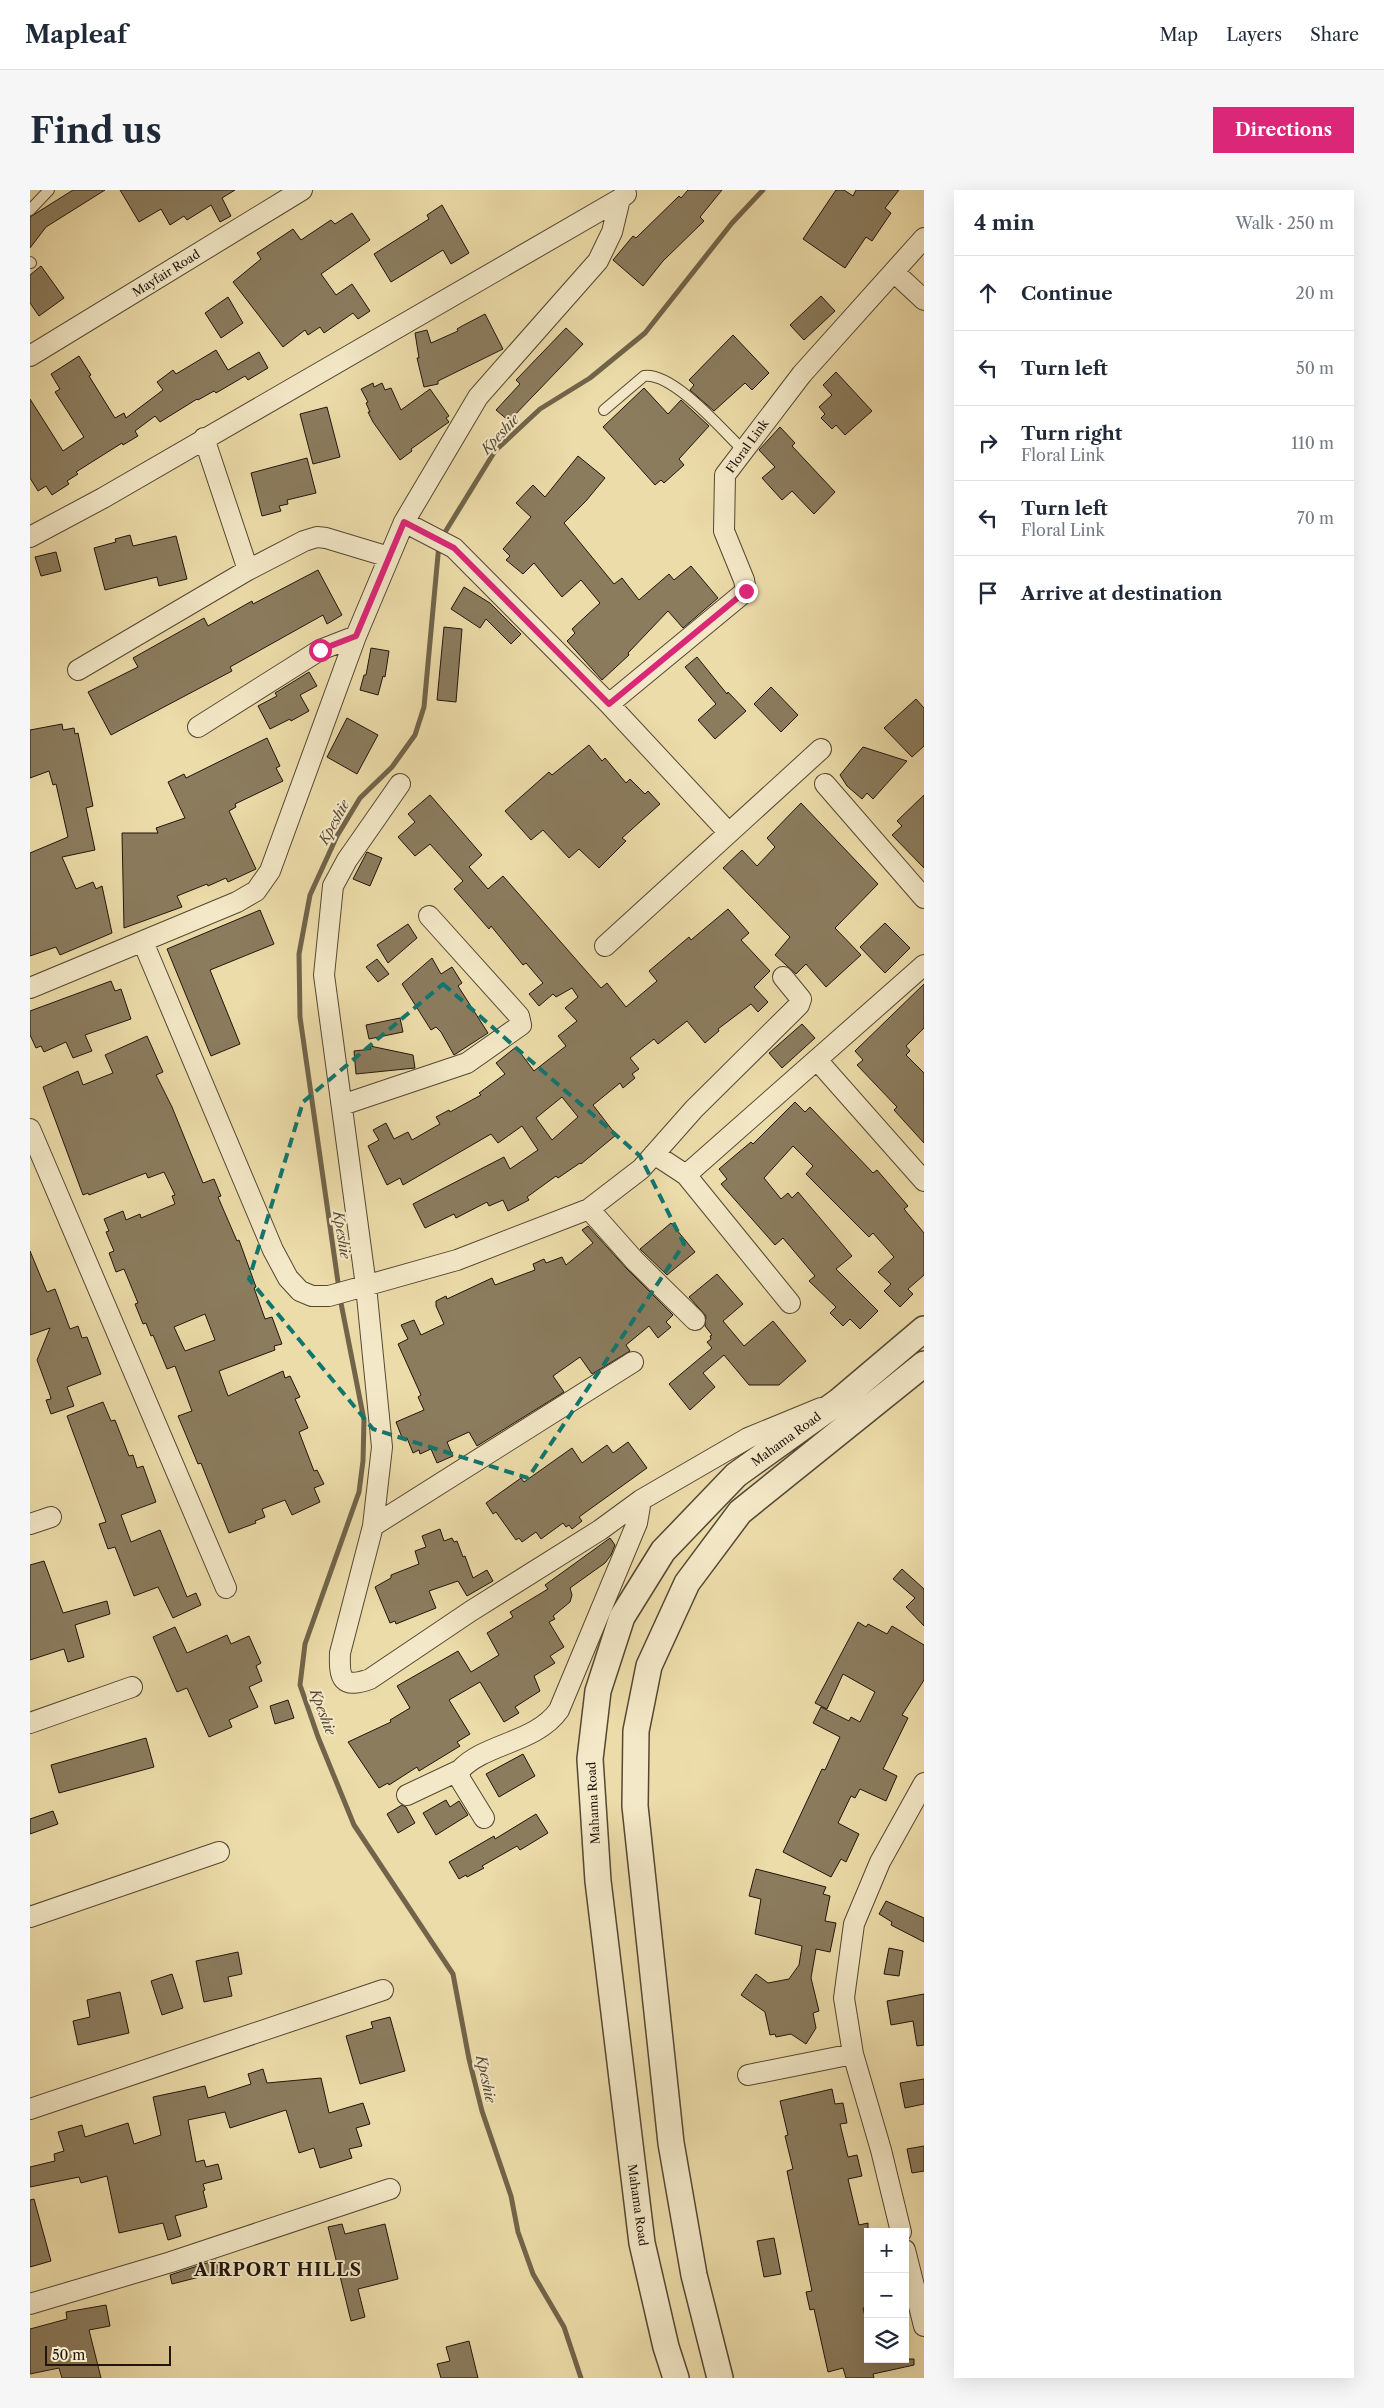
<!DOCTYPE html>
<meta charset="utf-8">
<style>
:root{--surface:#fff;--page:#f6f6f7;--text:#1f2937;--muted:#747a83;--line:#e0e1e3;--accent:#db2777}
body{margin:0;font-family:"Libre Caslon Text",serif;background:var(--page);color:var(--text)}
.controls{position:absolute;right:15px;bottom:15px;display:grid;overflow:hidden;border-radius:0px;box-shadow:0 5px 20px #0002}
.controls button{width:45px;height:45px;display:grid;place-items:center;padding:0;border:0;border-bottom:1px solid var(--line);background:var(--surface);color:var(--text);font:25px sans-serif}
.scale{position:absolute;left:15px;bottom:12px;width:126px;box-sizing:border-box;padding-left:5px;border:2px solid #21150c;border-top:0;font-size:14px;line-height:18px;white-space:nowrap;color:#21150c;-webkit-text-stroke:4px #f3e8c7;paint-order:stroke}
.stop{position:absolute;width:15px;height:15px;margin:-11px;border:4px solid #db2777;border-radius:50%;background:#fff}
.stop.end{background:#db2777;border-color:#fff;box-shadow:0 1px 5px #0008}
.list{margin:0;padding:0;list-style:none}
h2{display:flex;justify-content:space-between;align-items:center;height:65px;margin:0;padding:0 20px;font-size:21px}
h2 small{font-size:16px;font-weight:400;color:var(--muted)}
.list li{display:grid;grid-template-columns:32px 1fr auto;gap:15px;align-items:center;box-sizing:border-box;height:75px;padding:0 20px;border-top:1px solid var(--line)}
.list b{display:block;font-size:19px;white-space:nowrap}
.list p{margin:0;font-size:16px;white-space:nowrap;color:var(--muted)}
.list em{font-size:16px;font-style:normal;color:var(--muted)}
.icon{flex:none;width:28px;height:28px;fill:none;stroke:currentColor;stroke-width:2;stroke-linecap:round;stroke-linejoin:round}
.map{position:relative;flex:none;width:894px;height:2188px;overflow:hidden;border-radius:0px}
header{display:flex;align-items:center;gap:30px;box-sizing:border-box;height:70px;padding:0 25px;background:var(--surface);border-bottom:1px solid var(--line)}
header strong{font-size:24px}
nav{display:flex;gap:28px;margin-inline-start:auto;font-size:18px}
.intro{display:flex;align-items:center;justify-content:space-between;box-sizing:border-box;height:120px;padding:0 30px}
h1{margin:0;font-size:35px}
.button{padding:12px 22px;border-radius:0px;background:var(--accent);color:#fff;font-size:18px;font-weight:700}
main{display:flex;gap:30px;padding:0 30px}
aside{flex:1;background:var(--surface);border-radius:0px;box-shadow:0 5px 20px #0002}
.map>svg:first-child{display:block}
</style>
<header>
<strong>Mapleaf</strong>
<nav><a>Map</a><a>Layers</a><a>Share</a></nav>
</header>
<div class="intro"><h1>Find us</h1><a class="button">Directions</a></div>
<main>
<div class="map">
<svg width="894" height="2188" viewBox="0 0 894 2188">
<rect width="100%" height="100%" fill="#ecdca9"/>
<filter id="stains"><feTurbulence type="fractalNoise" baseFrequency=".004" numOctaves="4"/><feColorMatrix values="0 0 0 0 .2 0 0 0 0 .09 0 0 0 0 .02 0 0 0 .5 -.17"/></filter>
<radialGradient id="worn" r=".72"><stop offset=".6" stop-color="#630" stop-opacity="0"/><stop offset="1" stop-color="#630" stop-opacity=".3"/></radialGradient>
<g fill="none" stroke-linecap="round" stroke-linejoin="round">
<path stroke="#71644a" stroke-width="5" d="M412,347L465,261L510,219L560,188L615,143L702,33L733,0
M309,1099L270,827L269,764L280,705L307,646L330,608L362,577L385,545L394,517L409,354
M310,1108L334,1230L333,1271L329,1302L275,1454L270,1495L288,1547L324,1635L423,1784L439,1869L452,1921L481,2006L488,2042L503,2084L534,2137L551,2188"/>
</g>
<path fill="#8b7c5e" stroke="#21150c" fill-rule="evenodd" d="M43,0H75L16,37L0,58V27Z
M90,0H205L192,8L201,26L190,32L181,15L157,30L154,26L140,35L131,19L109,32Z
M658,0H692L670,27L674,31L633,71L613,96L583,70L603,46L606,48L649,6L651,8Z
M806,0H814L823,6L826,0H869L855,18L861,23L842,51L836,47L815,78L773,49Z
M412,15L439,63L421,74L413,60L361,92L344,64L399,29L397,25Z
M322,23L340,50L291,84L306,105L322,94L340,121L328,129L323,123L294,143L290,137L278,145L275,140L253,157L203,92L231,69L227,63L263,39L271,50L301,30L305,34Z
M11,76L34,108L9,126L0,113V85Z
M791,106L805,121L774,150L760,135Z
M198,107L213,133L191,148L175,123Z
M455,124L473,159L408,191V194L394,197L387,168H389L385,143L397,140L401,153L428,141L427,139L432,136Z
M536,138L553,154L479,231L466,220L490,194L486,190Z
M703,145L739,183L722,200L715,193L684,221L660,200L664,195L659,190Z
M186,160L198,180L229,162L238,178L218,190L215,186L186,203L184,201L168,210L167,209L130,232L125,226L105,241L108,246L93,255L92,253L46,282L48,284L37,291L39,294L22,305L16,296L8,301L0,288V209L33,261L54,247L25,202L30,199L21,184L49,166L61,185L59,186L85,228L94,223L96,228L133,200L127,192L143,180L146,184Z
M806,182L842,221L815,245L806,235L802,239L791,228L795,224L789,217L802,205L793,195Z
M343,193L344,197L352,193L355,200L361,198L371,220L400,199L419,226L416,228L419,232L381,259L382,261L370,270L343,232L338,222H340L336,213L338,212L331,199Z
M614,198L638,224L651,210L679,236L649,269L654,275L634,293L631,290L625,295L573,237Z
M297,217L310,267L283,274L270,224Z
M750,237L765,253L762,256L805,302L784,324L762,301L752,310L732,288L745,277L729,260Z
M548,266L575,288L556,311L534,333L584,394L592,388L609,410L639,384L644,390L661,376L688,408L653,438L638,421L598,463L599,465L572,490L537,451L545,443L542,439L570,413L551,390L532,407L504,373L493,384L476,370L480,366L473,359L501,327L486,313L503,295L515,307Z
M277,268L286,303L257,310L258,314L249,316L251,321L232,326L221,283Z
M100,345L103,356L146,346L157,389L129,396L127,387L75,400L64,358L86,352L85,349Z
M26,362L31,381L11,386L5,367Z
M288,380L312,425L297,434L293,425L200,477L202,481L81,545L58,502L108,477L103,468L174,428L178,436L222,411L223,414Z
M434,397L460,413L491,444L481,454L456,429L450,438L421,419Z
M414,437L432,439L426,512L407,510Z
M341,458L359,461L355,487L353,486L348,505L330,500L334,485H336Z
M667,467L697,504L698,502L716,521L685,549L668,530L686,514L655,477Z
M279,482L287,496L270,505L279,521L261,531L260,529L240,539L228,516L247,506L245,503Z
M741,497L768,525L751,542L724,514Z
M886,509L894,518V556L882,567L854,538Z
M317,528L348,545L327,584L297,567Z
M32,534L33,540L44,538L45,544L48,543L63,616L56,618L65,660L32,667L46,699L63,692L66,699L72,696L82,743L30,765L26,757L0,766V663L38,647L26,594L23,595L19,581L0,588V540Z
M237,548L250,576L246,578L253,591L205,614L206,617L199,621L226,679L198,692L196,688L178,696L177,694L147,706L152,717L94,738L92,643H128L126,638L155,628L138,592L154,584L156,588Z
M559,555L572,571L575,568L596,593L600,589L615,604L618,601L630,614L592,648L596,651L569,678L549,659L539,668L513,640L501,650L475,621L519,582L522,585Z
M833,557L877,571L843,609L837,603L832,609L817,596L810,585Z
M400,605L452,665L439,677L458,699L473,686L571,798L577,793L596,817L627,791L619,781L659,747L661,750L698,719L719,743L711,750L740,781L724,797L738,812L728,822L721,814L688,839L689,841L675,853L657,831L628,854L624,849L600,868L609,879L602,884L605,888L593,898L590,893L563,915L586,945L551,974L550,973L528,988L526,986L497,1007L499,1010L478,1021L473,1010L459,1016L457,1012L426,1028L424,1024L395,1038L383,1014L474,967L480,979L508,960L492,936L468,953L461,944L373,995L370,988L357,995L338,956L349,950L343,940L356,933L364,949L378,942L382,950L410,934L406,927L419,920L420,922L451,905L449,903L475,884L466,873L486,857L504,881L536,856L528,846L547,831L535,818L548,807L542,798L526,807L523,804L509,816L499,804L513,793L496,773L493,775L461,736L459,739L424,699L433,691L400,654L385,666L368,647L385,632L378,624ZM532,907L548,927L522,950L506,928Z
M894,605V678L862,645L872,636L867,631Z
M771,613L848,694L805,738L831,765L796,797L776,774L766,784L745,765L760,747L693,678L712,660L727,676L745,657L737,648Z
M337,662L352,668L340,696L323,689Z
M230,720L244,754L180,780L210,854L181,866L137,759Z
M855,733L880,758L855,783L830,757Z
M378,734L387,748L358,773L347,755Z
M402,768L411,784L422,777L432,793L428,796L458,843L424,865L411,842L406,837L401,840L372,794Z
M347,769L359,784L348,792L336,777Z
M81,791L85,801L91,799L101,829L55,845L62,861L43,868L36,852L14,862L11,856L6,858L0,845V821Z
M894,794V838L876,856L880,861L876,865L894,883V953L864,920L867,917L827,875L833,870L825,861Z
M370,828L373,842L339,849L336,835Z
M772,834L785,848L752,878L739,863Z
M117,846L133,882L126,885L142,917L173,993L184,989L191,1006L188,1007L207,1051L209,1050L226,1097L224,1098L235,1129L242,1127L252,1154L244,1156L245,1160L189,1181L198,1206L253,1181L255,1188L260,1186L270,1207L265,1209L278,1238L269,1242L284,1281L287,1280L294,1294L284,1298L290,1312L262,1325L255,1310L232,1319L235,1327L225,1331L226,1333L199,1343L171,1273L168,1274L148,1226L162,1221L145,1176L137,1179L123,1145L121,1146L116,1133L113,1134L105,1114L108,1113L94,1079L86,1082L79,1063L84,1061L76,1042L79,1041L74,1029L93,1021L96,1030L110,1024L111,1028L145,1014L142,1006L145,1005L134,982L118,988L116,983L59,1005L58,1003L53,1005L13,897L48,881L53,895L83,883L75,865ZM175,1124L185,1150L155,1161L144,1137Z
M340,856L383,865L385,878L326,884L324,861L341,859Z
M765,912L775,922L780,917L843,983L847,980L878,1016L874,1019L894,1043V1085L878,1099L883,1104L870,1117L854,1101L861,1094L848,1082L864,1067L843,1043L839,1047L776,984L783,976L763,956L734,988L751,1009L758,1003L762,1008L768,1002L822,1066L806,1079L848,1121L830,1139L820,1129L813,1136L800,1123L806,1117L779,1091L785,1086L753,1048L745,1055L691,994L697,989L689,979L721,952L723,954Z
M641,1033L665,1062L637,1085L610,1059Z
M558,1036L597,1079L643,1125L636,1132L641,1137L628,1148L619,1136L596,1155L600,1161L562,1184L550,1167L523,1186L534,1202L447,1256L439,1242L417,1252L423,1266L407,1273L401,1259L390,1264L389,1260L383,1263L377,1248L373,1250L366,1232L394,1220L388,1207L391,1205L368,1154L378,1149L371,1135L384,1130L391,1145L414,1134L406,1116V1111L416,1106L417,1109L462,1088L465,1095L505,1080L503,1074L514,1069L516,1073L532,1067L536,1075L563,1053L552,1040Z
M0,1061L17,1102L25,1099L40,1139L48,1136L52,1148L57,1147L71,1184L37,1197L44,1216L21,1224L16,1210L21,1209L20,1205L7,1170L20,1138L0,1145Z
M687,1084L713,1114L693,1131L714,1156L743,1131L776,1171L749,1195H719L694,1165L673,1183L685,1197L660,1220L639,1194L682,1158L677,1152L681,1149L680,1146L682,1145L675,1136L676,1126L659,1107Z
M73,1212L81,1231L85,1230L99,1266L103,1265L107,1278L113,1276L126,1312L91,1325L101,1352L130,1340L157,1407L166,1403L171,1415L143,1428L128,1397L104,1406L85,1357L78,1359L69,1334L76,1332L37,1226Z
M598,1252L617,1278L549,1327L552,1331L542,1339L539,1335L536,1337L533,1333L511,1349L506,1342L492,1352L489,1348L486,1350L466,1322L463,1324L456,1313L491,1288L494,1292L542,1258L552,1273L577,1255L583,1263Z
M410,1339L414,1351L422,1348L424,1352L427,1351L433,1367L435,1366L443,1388L457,1380L463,1391L437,1406L428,1391L399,1401L406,1418L366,1434L365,1431L360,1433L345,1397L361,1388V1385L389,1374L385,1361L396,1357L392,1346Z
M580,1348L585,1355L581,1365L575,1373L540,1398L542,1405L540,1412L523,1426L525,1429L519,1432L534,1457L520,1466L525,1473L504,1486L510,1501L485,1517L489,1523L474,1532L450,1492L419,1510L440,1544L427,1552L430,1556L389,1581L387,1577L359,1595L358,1593L349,1598L318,1552L361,1532L360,1530L380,1518L367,1496L428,1461L441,1482L469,1465L457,1443L483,1427L480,1422L518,1399L515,1395Z
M14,1371L33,1423L77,1411L80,1424L45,1435L54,1467L38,1472L34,1459L0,1470V1375Z
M872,1379L894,1399V1436L876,1417L885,1408L863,1389Z
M828,1432L836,1437L838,1434L857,1444L862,1436L894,1455V1490L872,1525L878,1528L853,1579L867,1586L856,1611L830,1599L825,1608L821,1606L808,1633L829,1644L816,1672L811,1669L801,1687L753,1662L792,1579L795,1580L810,1547L783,1533L791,1517L819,1531L821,1527L830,1532L845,1502L813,1484L797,1519L785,1513Z
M145,1437L157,1463L197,1445L201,1454L219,1446L231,1473L226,1476L232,1491L219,1497L228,1517L199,1530L202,1537L179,1547L157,1498L147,1502L123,1447Z
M258,1510L264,1528L245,1534L240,1516Z
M116,1548L124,1577L29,1603L21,1575Z
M493,1564L505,1586L469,1607L456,1584Z
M416,1610L420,1617L429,1611L438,1625L406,1645L393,1623Z
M372,1615L376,1617L385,1633L368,1643L357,1624Z
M23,1621L28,1634L0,1644V1629Z
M506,1624L518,1643L490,1660L487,1656L452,1676L454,1678L437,1687L436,1685L429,1689L419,1672L464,1646L465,1649Z
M726,1679L796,1697L793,1704L800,1706L795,1731L806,1733L800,1762L786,1759L781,1788L789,1821L783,1823L786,1838L776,1854L761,1844L746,1847L745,1844L740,1845L735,1822L711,1805L726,1784L738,1793L759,1789L769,1775L772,1756L725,1744L731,1709L719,1706Z
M856,1711L894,1728V1752L861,1735L862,1732L849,1724Z
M859,1758L873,1761L869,1786L854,1784Z
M208,1762L212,1784L198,1787L202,1806L174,1812L166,1771Z
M142,1784L153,1818L132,1825L121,1791Z
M90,1802L99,1843L48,1855L43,1831L60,1827L57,1810Z
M894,1804V1855L887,1856L883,1831L861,1835L857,1811Z
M360,1827L375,1881L330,1894L316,1846L343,1838L341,1832Z
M233,1879L237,1893L291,1888L299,1923L333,1913L340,1934L326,1938L332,1956L319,1959L322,1968L290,1978L284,1958L269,1963L256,1920L200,1938L195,1922L158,1930L166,1972L174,1970L176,1977L188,1974L192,1989L173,1994L175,2000L173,2001L177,2017L145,2026L151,2046L138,2050L133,2033L89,2043L77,1986L51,1993L49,1987L0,1997V1977L25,1971L24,1964L34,1961L28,1942L52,1935L55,1947L98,1933L104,1954L131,1945L123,1907L175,1896L178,1908L221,1894L218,1884Z
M894,1889V1914L875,1918L870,1893Z
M802,1899L805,1914L813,1913L817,1933L810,1934L818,1967L827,1965L832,1986L818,1989L829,2035L838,2033V2117L833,2118L838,2138V2169H884V2175L843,2184L844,2188H816L813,2178L798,2182L784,2119L780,2120L776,2102L782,2101L757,1981L763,1979L755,1946L758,1945L750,1911Z
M894,1956V1981L882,1983L877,1959Z
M4,2009L21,2071L0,2077V2010Z
M312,2034L315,2044L355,2034L368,2089L328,2099L335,2127L321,2131L298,2037Z
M744,2048L751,2084L734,2087L727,2051Z
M186,2070L189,2082L142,2094L140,2085Z
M76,2115L80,2136L59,2140L71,2188H32L29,2178L0,2184V2139L37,2129L36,2122Z
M439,2151L448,2188H411L407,2174L420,2171L416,2157Z"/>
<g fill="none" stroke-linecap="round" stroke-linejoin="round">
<defs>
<path id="service" d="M0,20L19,0
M0,72L1,73
M574,220L614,186C643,182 692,240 713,260"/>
<path id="minor" d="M864,82L894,110
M0,166L272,0
M174,248L218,380
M374,332L424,358L579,514
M0,347L73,308L590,9L596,4
M48,480L218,380L274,351L287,347L296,348L359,367
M168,537L290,460L326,446
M370,594L317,670L303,696L294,785L336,1096L352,1257L343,1336L310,1463C309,1489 312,1499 340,1489L441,1421L570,1340L611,1310L718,1248L791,1218
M795,594L894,708
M699,643L579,514L716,401L714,390L694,341L695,285L772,184L894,48
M113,752L243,1060L258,1088L270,1101L282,1106H299L427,1070L559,1019L611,979L664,919L769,815L771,809L753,787
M575,756L791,559
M0,798L207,712L226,701L240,681L326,446L374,332L448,207L568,71L582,42L590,9
M787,870L894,991
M312,915L437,873L491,835L489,826L399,726
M0,939L196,1398
M624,964L656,985
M559,1019L605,1071L665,1130
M760,1113L656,985L894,775
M0,1334L21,1327
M343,1336L603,1172
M0,1533L102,1497
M377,1605L430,1580
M454,1628L430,1589V1580C455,1553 506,1553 529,1520L607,1333L611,1310
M0,1727L189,1662
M718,1885L823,1864
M0,1919L353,1800
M871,2042L851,1960L823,1864L814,1808L824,1734L850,1672L894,1593
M875,2060L894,2136
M0,2114L141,2072L360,1999"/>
<path id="tertiary" d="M646,2188L636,2157L612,2053L568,1691L560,1569L568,1501L592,1427L633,1361L706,1285L809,1211L894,1139
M690,2188L664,2085L641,1953L605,1616L606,1541L619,1476L657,1393L710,1322L894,1174"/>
</defs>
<use href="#service" stroke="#544733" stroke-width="12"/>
<use href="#minor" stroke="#544733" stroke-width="22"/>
<use href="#tertiary" stroke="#544733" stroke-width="28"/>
<use href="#service" stroke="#f3e8c7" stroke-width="10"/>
<use href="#minor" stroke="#f3e8c7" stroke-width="20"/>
<use href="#tertiary" stroke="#f3e8c7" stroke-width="25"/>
</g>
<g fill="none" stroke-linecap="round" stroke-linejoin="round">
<path stroke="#db2777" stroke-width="6" d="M290,460L326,446L374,332L424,358L579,514L716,401"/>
</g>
<path fill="none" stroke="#0f766e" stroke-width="4" stroke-dasharray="10 6" stroke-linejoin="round" d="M413,794L610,966L654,1054L498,1288L343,1239L219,1089L273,912Z"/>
<g text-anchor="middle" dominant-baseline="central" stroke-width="4" stroke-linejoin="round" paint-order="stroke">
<g font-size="12" fill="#21150c" stroke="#f3e8c7">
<text transform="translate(136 83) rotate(-32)">Mayfair Road</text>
<text transform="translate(717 256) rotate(-54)">Floral Link</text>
<text transform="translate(756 1249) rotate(-36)">Mahama Road</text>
<text transform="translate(563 1613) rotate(-93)">Mahama Road</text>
<text transform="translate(608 2015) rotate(82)">Mahama Road</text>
</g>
<g font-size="14" font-style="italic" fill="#574936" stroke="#f3e8c7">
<text transform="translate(470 244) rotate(-47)">Kpeshie</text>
<text transform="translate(304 632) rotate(-61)">Kpeshie</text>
<text transform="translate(312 1045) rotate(81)">Kpeshie</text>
<text transform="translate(293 1522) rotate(69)">Kpeshie</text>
<text transform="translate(456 1889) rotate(78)">Kpeshie</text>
</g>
<g font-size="18" font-weight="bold" letter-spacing="1" fill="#21150c" stroke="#f3e8c7">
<text x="248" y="2080">AIRPORT HILLS</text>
</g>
</g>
<rect width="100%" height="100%" filter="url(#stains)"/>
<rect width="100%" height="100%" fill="url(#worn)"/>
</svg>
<div class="controls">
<button>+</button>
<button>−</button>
<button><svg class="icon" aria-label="layers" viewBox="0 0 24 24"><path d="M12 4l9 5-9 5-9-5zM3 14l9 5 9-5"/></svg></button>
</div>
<div class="scale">50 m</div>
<div class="stop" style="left:290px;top:460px"></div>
<div class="stop end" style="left:716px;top:401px"></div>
</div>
<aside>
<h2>4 min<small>Walk · 250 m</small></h2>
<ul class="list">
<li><svg class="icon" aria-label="ahead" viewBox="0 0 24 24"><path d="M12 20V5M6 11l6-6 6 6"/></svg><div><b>Continue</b></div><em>20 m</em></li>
<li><svg class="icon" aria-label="left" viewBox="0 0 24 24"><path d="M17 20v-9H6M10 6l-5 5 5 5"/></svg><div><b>Turn left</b></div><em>50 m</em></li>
<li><svg class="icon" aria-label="right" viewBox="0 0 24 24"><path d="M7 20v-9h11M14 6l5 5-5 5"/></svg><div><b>Turn right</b><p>Floral Link</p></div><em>110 m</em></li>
<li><svg class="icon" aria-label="left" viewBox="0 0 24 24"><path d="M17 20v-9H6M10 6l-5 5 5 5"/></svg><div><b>Turn left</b><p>Floral Link</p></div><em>70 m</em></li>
<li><svg class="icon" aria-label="arrive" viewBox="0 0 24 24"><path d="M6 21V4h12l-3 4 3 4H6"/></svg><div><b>Arrive at destination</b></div></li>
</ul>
</aside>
</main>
